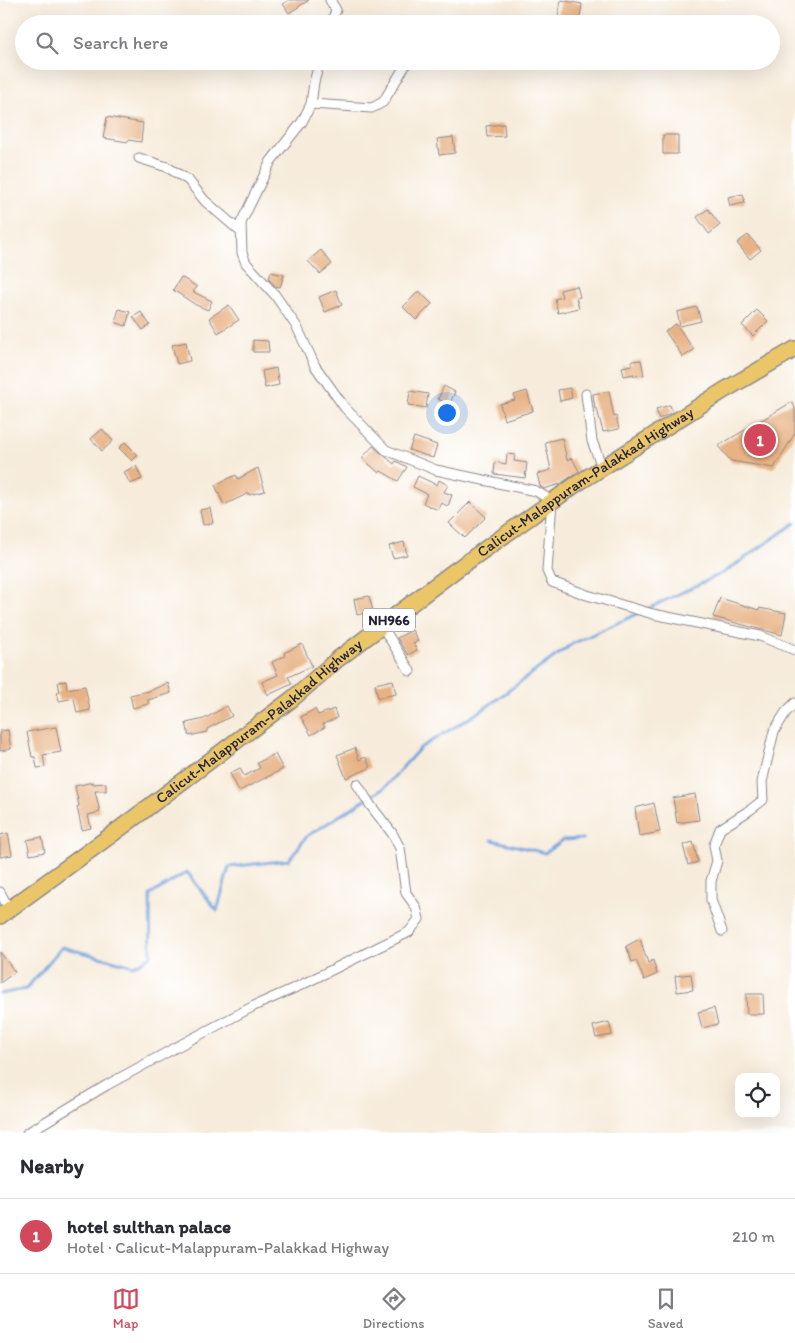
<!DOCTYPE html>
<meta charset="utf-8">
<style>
:root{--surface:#fff;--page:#f2f2f3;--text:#2b2b33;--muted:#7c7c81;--line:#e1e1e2;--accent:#d1495b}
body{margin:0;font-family:Itim,sans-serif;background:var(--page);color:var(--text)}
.controls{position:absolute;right:15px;bottom:15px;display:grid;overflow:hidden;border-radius:10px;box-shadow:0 5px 20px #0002}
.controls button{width:45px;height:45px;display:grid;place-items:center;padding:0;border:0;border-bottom:1px solid var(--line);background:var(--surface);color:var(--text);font:25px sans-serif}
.you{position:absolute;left:446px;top:412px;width:18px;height:18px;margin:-12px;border:4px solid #fff;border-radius:50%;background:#1a73e8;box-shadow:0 0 0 8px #1a73e833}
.badge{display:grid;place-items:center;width:32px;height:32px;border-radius:50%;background:var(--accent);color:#fff;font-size:16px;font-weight:700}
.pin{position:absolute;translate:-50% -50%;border:2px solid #fff;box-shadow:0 1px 5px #0006}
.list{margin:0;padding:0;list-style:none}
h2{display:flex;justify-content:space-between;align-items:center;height:65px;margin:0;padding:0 20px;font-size:21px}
h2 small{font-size:16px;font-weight:400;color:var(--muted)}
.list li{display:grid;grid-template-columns:32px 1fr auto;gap:15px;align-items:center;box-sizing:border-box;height:75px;padding:0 20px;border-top:1px solid var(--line)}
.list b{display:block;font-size:19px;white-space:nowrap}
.list p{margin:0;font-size:16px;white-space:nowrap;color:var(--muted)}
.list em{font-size:16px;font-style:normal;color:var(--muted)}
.icon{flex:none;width:28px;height:28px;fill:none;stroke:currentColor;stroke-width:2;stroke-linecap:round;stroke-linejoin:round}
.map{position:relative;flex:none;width:795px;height:1133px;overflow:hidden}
.search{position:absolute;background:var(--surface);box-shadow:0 5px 20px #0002;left:15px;right:15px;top:15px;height:55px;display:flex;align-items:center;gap:12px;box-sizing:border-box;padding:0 18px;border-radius:28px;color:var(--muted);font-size:19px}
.sheet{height:140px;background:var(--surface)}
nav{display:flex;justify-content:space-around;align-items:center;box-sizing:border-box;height:70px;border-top:1px solid var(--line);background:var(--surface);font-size:14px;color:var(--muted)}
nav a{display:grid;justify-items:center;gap:2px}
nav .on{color:var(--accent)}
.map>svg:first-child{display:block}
</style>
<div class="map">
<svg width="795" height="1133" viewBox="0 0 795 1133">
<rect width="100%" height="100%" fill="#fff"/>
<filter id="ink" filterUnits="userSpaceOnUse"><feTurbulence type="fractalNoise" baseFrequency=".02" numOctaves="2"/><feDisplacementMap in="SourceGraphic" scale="10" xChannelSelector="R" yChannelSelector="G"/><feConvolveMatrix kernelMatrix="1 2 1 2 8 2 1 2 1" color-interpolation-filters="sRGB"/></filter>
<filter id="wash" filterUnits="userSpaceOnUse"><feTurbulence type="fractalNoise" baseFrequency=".0096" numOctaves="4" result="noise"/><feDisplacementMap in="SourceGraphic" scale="20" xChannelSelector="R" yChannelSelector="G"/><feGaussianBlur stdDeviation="1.12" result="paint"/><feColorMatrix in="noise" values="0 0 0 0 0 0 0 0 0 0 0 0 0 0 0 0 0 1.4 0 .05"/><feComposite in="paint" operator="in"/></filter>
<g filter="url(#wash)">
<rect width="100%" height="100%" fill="#f7ecdb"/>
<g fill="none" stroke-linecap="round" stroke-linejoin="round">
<path stroke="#6fa0da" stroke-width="3" d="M645,610L725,572L795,523
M492,840L545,853L563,840L583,839
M0,994L26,989L62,947L134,966L151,956L150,895L187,872L217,911L229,867L289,860L307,836L384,788L420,748L481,711L572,644L639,613"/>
</g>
<g id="blocks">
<path fill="#e8b284" d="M289,0H309L289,13L283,4Z
M561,0L582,4L579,24L557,22Z
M107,117L143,123L141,142L128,140V142L103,138Z
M504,124L505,136L487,137L486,126Z
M663,135H678V154H663Z
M453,137L455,153L439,155L437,139Z
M743,194L745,203L730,206L728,197Z
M708,209L720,225L709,234L697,217Z
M748,235L761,250L750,259L737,243Z
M321,250L332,264L320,274L308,261Z
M271,272L284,275L280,287L275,286L269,279Z
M181,277L197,287L193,292L212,301L208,310L196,305L173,290Z
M577,286L580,297L576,298L579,308L558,313L555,299L562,297L560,290Z
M336,290L342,305L325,312L319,297Z
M419,291L432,304L416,320L403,307Z
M229,305L239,320L218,333L209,318Z
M697,307L701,321L680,326L677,312Z
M119,309L130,312L126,326L115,322Z
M757,310L768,321L753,336L742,325Z
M141,312L150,325L143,330L133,317Z
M676,324L694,350L683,357L665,331Z
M253,340L268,341L269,352H253Z
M186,342L190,361L177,364L172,345Z
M641,360L644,375L634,376V374L624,376L622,367L632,365V361Z
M276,368L279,385L265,388L262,371Z
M444,386L455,392L449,405L438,399Z
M570,388L572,398L560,401L558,390Z
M410,391L428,394L426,408L408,405Z
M527,391L533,411L504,420L500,404L515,400L514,395Z
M609,391L614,417L616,416L619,429L603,432L597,409H595L593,394Z
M792,402L795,408V433L774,468L731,461L718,446Z
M670,405L672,412L659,419L656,409Z
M102,429L113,441L102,451L91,439Z
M414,437L437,445L433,458L409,450Z
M562,438L567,460L572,458L579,471L560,484L544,489L540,486L537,474L551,470L545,442Z
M125,442L138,455L132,461L119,448Z
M373,446L394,464L396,461L407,467L398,481L381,471L379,473L362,458Z
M507,454L515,455L514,461L527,463L525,478L494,474L495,462L506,464Z
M136,466L142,479L130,484L124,472Z
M258,468L265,491L249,495V493L224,505L215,485L236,475L238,479Z
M418,476L437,485L439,480L448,485L444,492L452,495L448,506L441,503L438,510L423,503L427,494L413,487Z
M470,502L486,517L465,538L449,523Z
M210,508L213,523L203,525L200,510Z
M404,542L407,555L393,558L389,546Z
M369,596L373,611L357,615L354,599Z
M720,598L759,610V608L786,613L782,635L713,617Z
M412,630L418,641L413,643L417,650L408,655L397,638Z
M302,644L312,666L288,677L292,684L268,695L262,682L278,675L272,662L285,656L284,653Z
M393,680L396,694L378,698L375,684Z
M66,681L67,689L85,686L90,710L77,713L74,698L59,701L57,692H60L58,682Z
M168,683L171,693L148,700V704L133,708L130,695L149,691Z
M227,706L232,716L207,729V732L189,736L186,723L204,719Z
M315,709L318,715L334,709L337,718L323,724L325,727L311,735L301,717Z
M56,727L61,752L43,755L45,767L37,768L35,757H32L27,732Z
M8,730L11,749L0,751V731Z
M355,748L359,760L366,757L370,768L346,778L337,755Z
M275,754L283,769L239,791L230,773L240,768L244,776L260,768L257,763Z
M93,782V784L106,783V791H95L100,812L88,815L91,828L82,830L77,807L79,806L75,786Z
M695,794L699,820L677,823L673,798Z
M654,803L660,832L639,836L635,808Z
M8,833L12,855L0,857V835Z
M42,837L45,852L30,855L27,840Z
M693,842L698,862L688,865L683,845Z
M640,939L648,963L653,960L657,974L644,980L636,960L632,962L626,946Z
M0,952L15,972L0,983Z
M691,974L693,990L677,992L675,976Z
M746,994H763L764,1014H747Z
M714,1008L718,1024L702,1028L698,1012Z
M609,1022L612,1035L596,1038L593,1026Z"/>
</g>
</g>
<g filter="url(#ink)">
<use href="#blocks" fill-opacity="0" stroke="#8c878b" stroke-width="1"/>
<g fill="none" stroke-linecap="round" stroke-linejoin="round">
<defs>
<path id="minor" d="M330,0L336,10L331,24
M320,61L314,82L311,104L302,122L271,161L241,223L242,253L246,263L275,295L297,327L315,366L345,408L386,450L436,470L536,491L552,501L547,571L552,582L587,595L653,614L760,636L795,650
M311,104L372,108L383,102L408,61
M139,158L167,167L188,180L205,201L241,232
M586,394L592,441L602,467
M382,626L410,671
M0,892L9,909
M722,931L711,900V881L717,861L714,845L720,829L750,810L763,800L762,782L774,731L786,712L795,703
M27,1133L107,1085L184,1043L254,1006L299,986L409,932L419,919L416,907L406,893L400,848L392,833L371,806L357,784"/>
<g id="trunk">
<path id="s1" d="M0,916L114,833L292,699L338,659L453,572L575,485L723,391L795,349"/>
</g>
</defs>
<use href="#minor" stroke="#8c878b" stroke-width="11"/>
<use href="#trunk" stroke="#8c878b" stroke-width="18"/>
<use href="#minor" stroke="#fff" stroke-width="9"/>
<use href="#trunk" stroke="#ebc669" stroke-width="15"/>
</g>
</g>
<g text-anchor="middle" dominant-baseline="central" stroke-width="4.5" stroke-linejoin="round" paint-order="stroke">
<rect fill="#fff" stroke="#646476" stroke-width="1" x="363" y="608.5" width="52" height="23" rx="4"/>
<g font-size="14" font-weight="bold" fill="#22223b">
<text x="389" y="620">NH966</text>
</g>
<g font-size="15" fill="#22223b" stroke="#fff">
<text stroke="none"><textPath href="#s1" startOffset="729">Calicut-Malappuram-Palakkad Highway</textPath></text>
<text stroke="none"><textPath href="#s1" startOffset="324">Calicut-Malappuram-Palakkad Highway</textPath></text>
</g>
</g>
</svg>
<div class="controls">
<button><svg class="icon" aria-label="locate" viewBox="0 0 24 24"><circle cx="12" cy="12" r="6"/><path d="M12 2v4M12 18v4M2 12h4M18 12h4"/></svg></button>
</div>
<div class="you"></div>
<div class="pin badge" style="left:760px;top:440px">1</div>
<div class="search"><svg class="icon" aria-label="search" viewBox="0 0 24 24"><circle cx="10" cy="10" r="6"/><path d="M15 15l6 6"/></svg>Search here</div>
</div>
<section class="sheet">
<h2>Nearby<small></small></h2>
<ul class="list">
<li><span class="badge">1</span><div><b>hotel sulthan palace</b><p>Hotel · Calicut-Malappuram-Palakkad Highway</p></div><em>210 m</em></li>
</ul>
</section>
<nav>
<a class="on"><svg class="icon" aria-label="map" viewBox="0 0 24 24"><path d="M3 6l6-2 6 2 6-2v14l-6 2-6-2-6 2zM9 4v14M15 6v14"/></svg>Map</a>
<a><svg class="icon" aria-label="directions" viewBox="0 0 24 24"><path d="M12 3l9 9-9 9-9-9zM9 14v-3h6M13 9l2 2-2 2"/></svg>Directions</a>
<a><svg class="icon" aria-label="saved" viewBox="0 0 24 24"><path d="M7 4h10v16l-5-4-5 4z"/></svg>Saved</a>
</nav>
